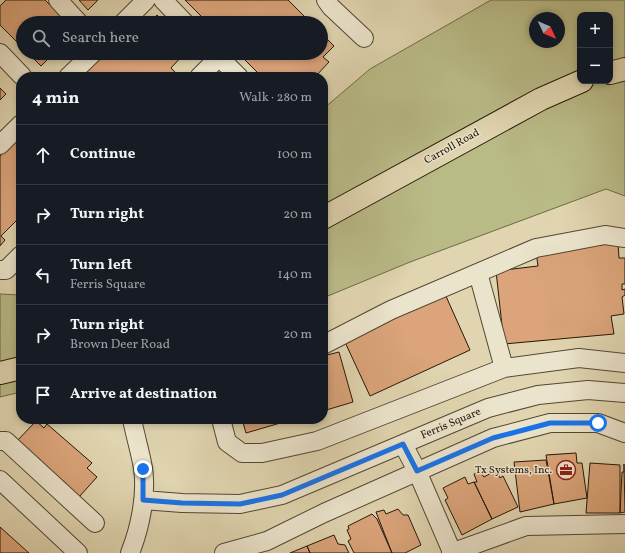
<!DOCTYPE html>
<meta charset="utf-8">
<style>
:root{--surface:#171b24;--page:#242831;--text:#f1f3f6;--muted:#9ea1a6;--line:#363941}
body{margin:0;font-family:Vollkorn,serif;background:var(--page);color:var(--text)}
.controls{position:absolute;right:12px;top:12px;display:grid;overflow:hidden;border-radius:8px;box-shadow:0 2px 6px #0003}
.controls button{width:36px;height:36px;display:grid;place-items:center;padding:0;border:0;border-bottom:1px solid var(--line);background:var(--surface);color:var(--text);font:20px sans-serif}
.compass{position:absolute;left:529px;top:12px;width:36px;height:36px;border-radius:50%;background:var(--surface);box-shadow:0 2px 6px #0003;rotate:134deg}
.stop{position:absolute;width:12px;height:12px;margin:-9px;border:3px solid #1a73e8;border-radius:50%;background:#fff}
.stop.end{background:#1a73e8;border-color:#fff;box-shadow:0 1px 4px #0008}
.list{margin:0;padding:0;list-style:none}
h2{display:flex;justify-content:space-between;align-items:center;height:52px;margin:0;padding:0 16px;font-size:17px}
h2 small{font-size:13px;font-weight:400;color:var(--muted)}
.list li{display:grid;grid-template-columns:26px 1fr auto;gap:12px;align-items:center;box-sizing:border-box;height:60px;padding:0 16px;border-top:1px solid var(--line)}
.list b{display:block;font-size:15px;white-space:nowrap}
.list p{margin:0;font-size:13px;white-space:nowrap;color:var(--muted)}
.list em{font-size:13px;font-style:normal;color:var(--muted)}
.icon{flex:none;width:22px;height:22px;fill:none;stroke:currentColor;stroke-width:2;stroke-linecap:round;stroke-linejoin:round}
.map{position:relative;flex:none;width:625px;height:553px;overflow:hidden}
.search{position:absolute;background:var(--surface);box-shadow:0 2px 6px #0003;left:16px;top:16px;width:312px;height:44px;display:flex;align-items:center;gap:10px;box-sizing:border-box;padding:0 14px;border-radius:22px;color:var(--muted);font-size:15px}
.panel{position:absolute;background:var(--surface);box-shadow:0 2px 6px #0003;left:16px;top:72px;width:312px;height:352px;border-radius:16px}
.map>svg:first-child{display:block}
</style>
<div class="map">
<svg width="625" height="553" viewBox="0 0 625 553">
<rect width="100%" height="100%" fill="#e0d5b0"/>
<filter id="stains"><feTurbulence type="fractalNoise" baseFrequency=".005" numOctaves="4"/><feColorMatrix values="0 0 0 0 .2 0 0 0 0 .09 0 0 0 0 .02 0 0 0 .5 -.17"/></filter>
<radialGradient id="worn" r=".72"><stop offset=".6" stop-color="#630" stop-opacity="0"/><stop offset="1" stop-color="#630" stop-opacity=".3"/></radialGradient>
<path fill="#b9bb87" stroke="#6e6a48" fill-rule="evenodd" d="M491,0H625V196L606,189L410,262L323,298V109L370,69ZM580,15H610V81H580ZM535,18H559V42H535Z
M21,293V392L0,397V294L19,295Z"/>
<path fill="#dba47a" stroke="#241808" d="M6,0H45L68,23H23V48L0,25V6Z
M79,0H98L88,10Z
M185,0H288L311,23H208Z
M157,15L165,23H135L142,16L149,23Z
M321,33L334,46L323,57L329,62L315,77H262L238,53H321Z
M28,53H54L41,66Z
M105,53H181L183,55L171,68L175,72L171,77H165L162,75L160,77H80Z
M0,88L6,94L0,100Z
M21,136V216L1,236L5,240L0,246V156Z
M618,243L619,258H625V284H622V290L625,289V295L622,297L624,314L611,316L614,334L504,344L496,271L538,266L536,252Z
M445,294L470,350L370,396L344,340Z
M339,352L353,402L323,411V356Z
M242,419H294L246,433Z
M36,421L44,428L47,424L92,463L87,468L97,477L79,497L17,441Z
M576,453L577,463H582L587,498L554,504L546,455Z
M546,460L554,504L520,512L514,462Z
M590,463L620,465V513H586Z
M624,464L625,512L620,513L622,472H624Z
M496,470L500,478L503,476L518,507L492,519L474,482H477L474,474L480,472L484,477Z
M465,477L468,484L474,482L492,519L462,535L445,500L448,498L443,488Z
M398,509L403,515H408L421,545L405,553H392L376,512L384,510L386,514Z
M372,514L377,519L392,553H354L348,541L351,539L347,530L349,529L348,526Z
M0,527L29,553H0Z
M334,535L338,544L345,545L349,553H310L307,546Z
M307,546L310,553H290Z"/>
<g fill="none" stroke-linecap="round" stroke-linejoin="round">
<defs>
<path id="minor" d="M58,0L79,23
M163,0L185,23
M326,0L331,7L364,38
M123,23L146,0
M0,53L22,76
M219,57L239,77
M68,77L93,53
M199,77L219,57L215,53
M0,145L21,124
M0,270H6L21,255
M478,273L504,368
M323,345L391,310L536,248L605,235L625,238
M221,419L227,442L242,453H262L317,441L504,368L579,358L625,363
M0,441H6L95,523
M403,444L417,471L452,552
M0,480L78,553
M143,500L182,503L240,504L282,495L488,408L538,395L588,390L625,393
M130,553C140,528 147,495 143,468C140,451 135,435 132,419
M224,553L267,541L324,513L493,438L550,423H598L625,433
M451,553L526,526L625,524"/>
<path id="major" d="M610,73L625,69
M323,218L541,99L582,81
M0,373L21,368"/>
</defs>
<use href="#minor" stroke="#534732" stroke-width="20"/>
<use href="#major" stroke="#241808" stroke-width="24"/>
<use href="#minor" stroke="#ebe4cc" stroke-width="18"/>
<use href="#major" stroke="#e0d5b0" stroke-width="22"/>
</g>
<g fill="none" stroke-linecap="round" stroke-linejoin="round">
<path stroke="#1a73e8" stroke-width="5" d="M143,469V500L182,503L240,504L282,495L403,444L417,471L493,438L550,423H598"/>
</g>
<defs>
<symbol id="office-ring" viewBox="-11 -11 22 22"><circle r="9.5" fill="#ebe4cc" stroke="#8f2418" stroke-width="1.5"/><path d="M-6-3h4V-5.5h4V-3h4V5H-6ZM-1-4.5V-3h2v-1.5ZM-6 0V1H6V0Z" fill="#8f2418"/></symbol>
</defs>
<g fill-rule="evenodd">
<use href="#office-ring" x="555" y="459" width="22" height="22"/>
</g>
<g text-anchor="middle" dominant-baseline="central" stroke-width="3" stroke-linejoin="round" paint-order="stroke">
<g font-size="11" fill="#241808" stroke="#ebe4cc">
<text transform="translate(452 147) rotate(-29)">Carroll Road</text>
<text transform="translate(451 424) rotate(-23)">Ferris Square</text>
</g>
<g font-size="11" fill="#241808" stroke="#ebe4cc" text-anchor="end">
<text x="552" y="470">Tx Systems, Inc.</text>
</g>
</g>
<rect width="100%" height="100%" filter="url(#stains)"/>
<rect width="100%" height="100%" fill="url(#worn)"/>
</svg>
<div class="controls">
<button>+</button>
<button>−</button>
</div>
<svg class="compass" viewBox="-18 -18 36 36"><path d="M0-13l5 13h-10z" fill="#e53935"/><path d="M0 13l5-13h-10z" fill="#9ea1a6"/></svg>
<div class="stop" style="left:598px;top:423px"></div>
<div class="stop end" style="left:143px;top:469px"></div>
<div class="search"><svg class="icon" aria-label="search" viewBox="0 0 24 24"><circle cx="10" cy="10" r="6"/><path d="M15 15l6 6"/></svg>Search here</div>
<section class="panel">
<h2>4 min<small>Walk · 280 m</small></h2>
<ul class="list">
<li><svg class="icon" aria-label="ahead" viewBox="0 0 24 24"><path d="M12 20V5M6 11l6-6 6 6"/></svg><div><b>Continue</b></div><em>100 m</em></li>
<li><svg class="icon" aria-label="right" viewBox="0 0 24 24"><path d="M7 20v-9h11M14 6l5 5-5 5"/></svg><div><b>Turn right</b></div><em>20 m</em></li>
<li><svg class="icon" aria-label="left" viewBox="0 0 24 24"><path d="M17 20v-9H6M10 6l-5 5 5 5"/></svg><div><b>Turn left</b><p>Ferris Square</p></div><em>140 m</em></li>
<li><svg class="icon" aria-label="right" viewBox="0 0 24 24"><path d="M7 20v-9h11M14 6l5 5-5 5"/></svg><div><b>Turn right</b><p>Brown Deer Road</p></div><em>20 m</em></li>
<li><svg class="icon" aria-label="arrive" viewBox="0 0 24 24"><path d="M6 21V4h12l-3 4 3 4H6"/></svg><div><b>Arrive at destination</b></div></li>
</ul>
</section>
</div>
